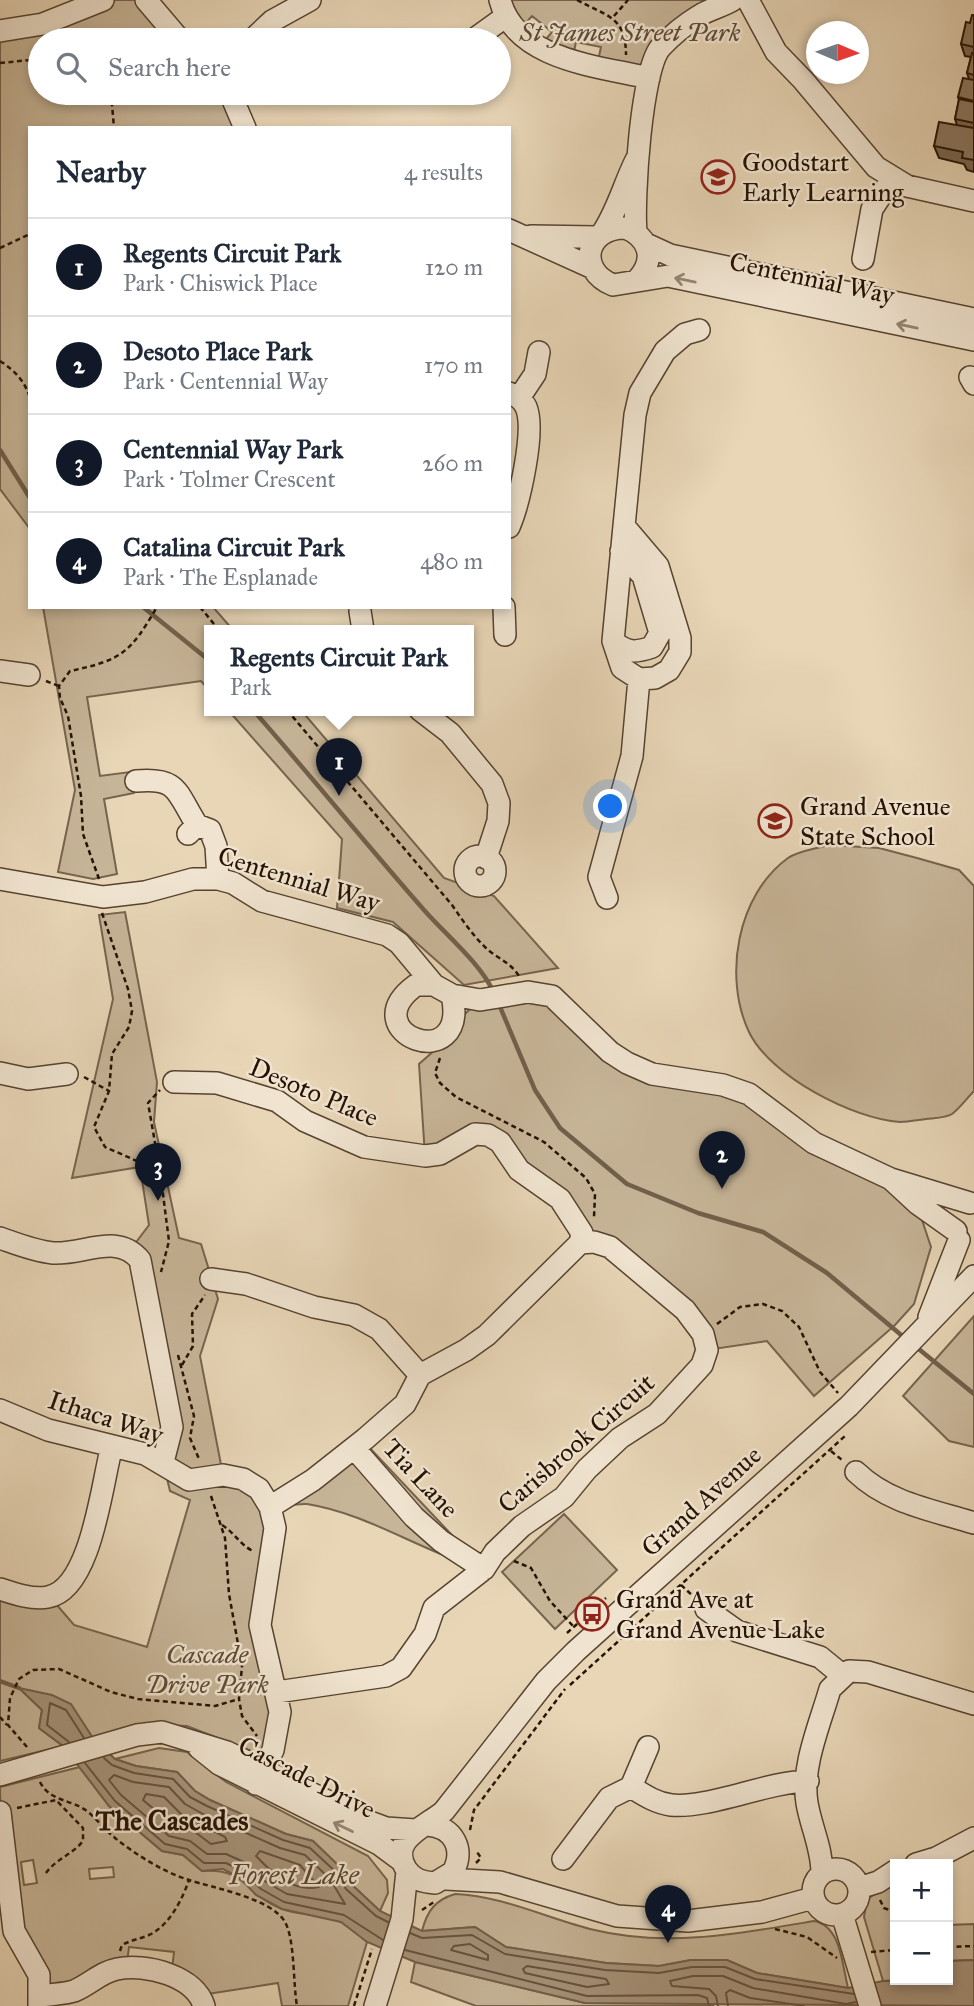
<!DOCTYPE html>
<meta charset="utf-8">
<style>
:root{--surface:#fff;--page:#f6f6f7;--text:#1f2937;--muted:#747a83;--line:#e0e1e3;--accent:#111827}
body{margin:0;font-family:"IM FELL Great Primer",serif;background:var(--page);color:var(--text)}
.controls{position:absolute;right:21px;bottom:21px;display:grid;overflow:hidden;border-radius:0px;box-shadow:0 4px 10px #0003}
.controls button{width:63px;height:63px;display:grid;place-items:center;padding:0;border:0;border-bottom:2px solid var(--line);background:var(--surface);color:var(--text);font:35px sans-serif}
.compass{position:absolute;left:806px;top:21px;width:63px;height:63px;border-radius:50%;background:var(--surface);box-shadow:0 4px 10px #0003;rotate:92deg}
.you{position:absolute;left:611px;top:807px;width:24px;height:24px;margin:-18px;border:5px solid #fff;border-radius:50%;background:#1a73e8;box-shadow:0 0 0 10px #1a73e833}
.badge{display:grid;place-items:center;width:46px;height:46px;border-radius:50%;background:var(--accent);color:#fff;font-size:23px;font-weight:700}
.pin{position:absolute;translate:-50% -58px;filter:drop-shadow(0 2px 4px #0008)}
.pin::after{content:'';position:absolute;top:37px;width:24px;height:21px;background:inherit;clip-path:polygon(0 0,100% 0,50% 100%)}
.popup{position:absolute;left:204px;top:625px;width:270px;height:91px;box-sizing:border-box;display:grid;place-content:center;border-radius:0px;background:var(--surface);filter:drop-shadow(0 2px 5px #0005);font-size:23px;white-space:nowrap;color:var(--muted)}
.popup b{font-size:26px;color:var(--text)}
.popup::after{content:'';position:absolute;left:50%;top:100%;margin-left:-14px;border:14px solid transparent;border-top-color:var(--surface)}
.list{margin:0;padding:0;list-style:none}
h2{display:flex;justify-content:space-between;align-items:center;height:91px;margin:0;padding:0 28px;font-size:30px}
h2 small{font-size:23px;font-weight:400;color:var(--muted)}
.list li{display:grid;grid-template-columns:46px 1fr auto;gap:21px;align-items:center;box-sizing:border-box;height:98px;padding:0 28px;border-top:2px solid var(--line)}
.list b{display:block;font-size:26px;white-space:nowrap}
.list p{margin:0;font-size:23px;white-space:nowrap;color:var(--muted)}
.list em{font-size:23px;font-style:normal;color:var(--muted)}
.icon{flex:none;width:38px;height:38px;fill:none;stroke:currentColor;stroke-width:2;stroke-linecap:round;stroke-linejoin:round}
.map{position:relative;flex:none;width:974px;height:2006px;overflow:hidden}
.search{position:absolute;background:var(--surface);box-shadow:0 4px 10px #0003;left:28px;top:28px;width:483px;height:77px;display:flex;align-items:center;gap:18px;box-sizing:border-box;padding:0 24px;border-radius:38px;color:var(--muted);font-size:26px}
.panel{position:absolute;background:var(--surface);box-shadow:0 4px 10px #0003;left:28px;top:126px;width:483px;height:483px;border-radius:0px}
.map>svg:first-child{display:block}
</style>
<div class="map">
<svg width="974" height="2006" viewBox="0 0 974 2006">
<rect width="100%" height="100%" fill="#e8d6b7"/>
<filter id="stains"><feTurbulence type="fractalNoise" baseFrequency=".00286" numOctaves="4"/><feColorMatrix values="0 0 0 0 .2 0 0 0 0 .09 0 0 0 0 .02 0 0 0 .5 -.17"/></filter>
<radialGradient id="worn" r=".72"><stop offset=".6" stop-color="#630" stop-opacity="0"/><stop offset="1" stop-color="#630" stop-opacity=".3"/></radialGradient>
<path fill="#c7b598" stroke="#76644e" stroke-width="2" fill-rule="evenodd" d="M103,0H146L180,40H40V93H230L245,128H30V529L0,489V31Z
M500,0H733C698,21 657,32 649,78C598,67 515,60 500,0ZM532,16L552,32L543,43L523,26ZM576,42L601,47L598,61L573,56Z
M43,607H213L233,630H210L209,690L201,681L87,697L100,776L130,772L134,793L104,799L117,874L93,879L58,872L75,790Z
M228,710H301L444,878L494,896L558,968L464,985L393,922L337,908L342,839Z
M828,845L879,848L917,858L959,870L974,886V1091C967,1098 960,1108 952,1114C946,1118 934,1118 926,1119C918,1120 908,1122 900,1122C853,1119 770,1076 749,1032C723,977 737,895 788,858C798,851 816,849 828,845Z
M125,912L157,1082L154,1122L179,1238L201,1244L218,1299L200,1356L223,1475L270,1507L261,1603L277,1692L269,1758L187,1726L158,1725L93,1738L20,1689L42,1710L39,1728L63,1746L0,1761V1589L50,1597L74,1625L147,1647L190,1500L170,1491L163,1462L171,1438L131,1249L149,1225L140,1167L72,1178L113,999L99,915Z
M540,993L610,1052L723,1085L891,1179L922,1220L931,1247L914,1304L895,1325L814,1396L767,1341L707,1350L703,1334L582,1233L488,1135L425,1156L419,1064L444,1042L453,1025L480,1000Z
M974,1316V1447L949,1441L903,1396Z
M366,1444L484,1569C423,1553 370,1514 307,1504C297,1503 284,1507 274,1508Z
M564,1514L617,1570L555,1629L502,1572Z
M159,1748L187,1752L226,1782L368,1856L387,1880L388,1893L380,1911L350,1883L342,1869L313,1841L286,1834L210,1800L195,1791L177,1772L136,1766L115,1759Z
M80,1767L109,1806L129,1823L162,1851L183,1855L202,1871C249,1868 244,1895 282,1909C300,1916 323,1913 341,1922C350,1926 359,1935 367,1942L348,2006H282L278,1983L201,1995L136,1968L42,1996C24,1937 0,1848 0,1787ZM33,1860L37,1883L24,1885L21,1862ZM113,1867L114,1877L90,1879L89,1869ZM129,1947L174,1952L172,1969L127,1963Z
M895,1882V1980H902L883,1981L864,1917L867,1899Z
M455,1894C502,1896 544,1917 590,1929C666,1948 738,1934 814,1921C841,1926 842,1964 848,1988L757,1973L727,1960H691L659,1966L606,1963L506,1947L475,1927L422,1931C427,1911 435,1900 455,1894Z
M974,1924V1960L948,1961V1925Z
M415,1962L585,2003L697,2002L714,2006H476L411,1982Z"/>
<path fill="#a6937a" stroke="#725f4a" stroke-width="2" d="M19,1688L52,1695L71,1704L93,1738L115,1759L136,1766L177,1772L195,1791L210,1800L286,1834L313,1841L342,1869L350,1883L380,1911L422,1931L475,1927L506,1947L606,1963L659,1966L691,1960H727L757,1973L848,1988L883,1981L948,1980V1961L974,1960V2006L585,2003L415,1962L367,1942L341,1922L282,1909L256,1895L239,1877L223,1869L202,1871L183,1855L162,1851L129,1823L109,1806L63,1746L39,1728L42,1710Z"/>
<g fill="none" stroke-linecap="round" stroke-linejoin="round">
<path stroke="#66523e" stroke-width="2" d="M69,1742L47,1725L50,1703L66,1710L84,1738
M104,1758L112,1765L134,1773L173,1779L190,1797L207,1806L283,1840L310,1848L337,1873L346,1889L376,1916L388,1922
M85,1763L115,1801L165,1844L187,1849L204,1863H226L243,1871L261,1889L284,1902L344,1915L383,1940
M114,1775L133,1782L169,1787L185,1804L203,1814L280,1848L305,1855L330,1879L345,1904L287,1894L266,1882L246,1863L226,1854H207L190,1841L169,1836L121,1795L109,1780Z
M146,1794L164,1797L181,1814L225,1837L227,1841L211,1844L195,1832L174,1826L143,1800Z
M260,1851L300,1865L319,1887C294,1893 272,1873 256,1856Z
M410,1933L422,1938L472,1935L505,1954L605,1970L659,1973L692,1967H725L755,1979L854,1994
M470,1944L488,1955V1960L451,1950L454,1946Z
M405,1950L587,1996L698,1995L707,1998L709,2006
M527,1966L606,1979L609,1984L587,1987L525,1973L523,1969Z
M718,2006L716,1996L709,1989L672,1986L670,1981L693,1976H723L753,1988L846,2004L856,2002
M728,2006L726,1993L730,1990L750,1998L804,2006"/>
<path stroke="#725f4a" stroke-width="4.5" d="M0,450L30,498
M143,607L210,661
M253,710C311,776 366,844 424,910C445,934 480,963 493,991
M498,1002L535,1090L560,1128L627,1184L698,1213L763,1232L827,1273L906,1339
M915,1346L974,1394
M0,1681L19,1688"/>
<defs>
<path id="minor" d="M146,0L180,40
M500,0C515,60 598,66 649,78
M748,0L776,52L803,80L876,167L907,186L974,201
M0,31L43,24L103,0
M252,40L272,21L310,0
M473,40L505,17
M230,93L245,128
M509,230L593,268
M603,232C618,209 624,184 636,160
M636,232C633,201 641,68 661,47C671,36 686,24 699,16C709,9 722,7 733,0
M531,236L597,237
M646,244L670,255L974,319
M863,259L872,209L892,179
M638,279C656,259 649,238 626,228C586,227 576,270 613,285L668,276L974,340
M970,377L974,384
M509,393C517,396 522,399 526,407C536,430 519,504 509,527
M519,398L535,374L539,352
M624,526L658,566L680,638V652L669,670L655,678L639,679L622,668L613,641L624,526L635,415L640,393L665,351L685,334L699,330
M504,607L505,635
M360,611L363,630
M613,641C627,653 635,653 652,647L660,633L643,576L621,551
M0,671L29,675
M420,710L450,733L492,784L499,803L498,821L486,858
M136,781C179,777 176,792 197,825
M188,834L197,825L210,830L216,846L218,879
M465 871a15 15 0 1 1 30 0a15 15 0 1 1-30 0Z
M0,879L103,897L145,892L193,879H218L233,883L262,901L387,935L399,943L434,985
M607,898L599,877L632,756L639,679
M416,985H434L452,995C470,1078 350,1033 416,985Z
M452,995L480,1000L528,992L552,996L610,1052L627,1063L652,1074L723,1085L749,1094L814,1143L891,1179L970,1203
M0,1073L28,1079L67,1074
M174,1082L217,1083L277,1101L305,1121L364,1147L425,1156L440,1154L475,1134L488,1135L500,1142L519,1170L560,1199L582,1233L580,1243
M892,1180L918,1204L956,1231
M0,1238C17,1244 34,1251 53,1253C84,1255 117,1232 140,1260L172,1427L163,1462
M211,1279L246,1284L314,1307L354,1315L379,1329L420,1375
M929,1317L959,1240
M0,1410L48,1430L145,1454L189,1480L223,1475L243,1479L259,1489L270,1507L275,1528L260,1625L280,1712L273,1750L256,1784
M354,1448L414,1517L441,1541L484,1569
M856,1472C888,1503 932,1510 974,1523
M270,1507L313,1480L365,1439L405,1404L420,1375L466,1350L487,1335L580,1243L594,1242L610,1247L685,1310L703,1334L707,1350L702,1365L657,1414L620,1438L587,1469L564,1497L522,1526L495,1552L484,1569L434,1608L425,1634L401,1668L386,1676L277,1692
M0,1589C15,1594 33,1600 48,1597C92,1589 102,1481 112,1446
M706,1609L737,1631L820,1657L842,1675
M199,1748L219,1764L379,1844L402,1861
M0,1775L137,1735L162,1732L227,1752L370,1822L386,1828L415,1830
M631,1787C644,1795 656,1803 671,1805C707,1809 767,1782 808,1781
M0,1812L14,1931L39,1975V2006
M427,1825C454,1827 465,1849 453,1872L435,1883C423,1882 413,1880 406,1869C388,1839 427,1826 444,1811L546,1681L576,1651L849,1406L974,1276
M563,1859L609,1798L631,1787L648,1747
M916,1864L936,1858L974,1838
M813 1892a23 23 0 1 1 46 0a23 23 0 1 1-46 0Z
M822,1873C822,1848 811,1827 807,1803C801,1767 820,1724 830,1689L849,1671L868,1672L974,1704
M446,1879L500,1882L617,1916L688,1921L762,1912L813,1898
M859,1888L878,1882L895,1871
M842,1914L870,2006
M42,1996C52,1994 64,1994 74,1991C89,1985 101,1972 117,1969C146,1963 195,1976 204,2006
M375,2006L402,1919L407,1871"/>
</defs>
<use href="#minor" stroke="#564330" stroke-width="24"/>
<path stroke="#251203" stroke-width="2.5" stroke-dasharray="5 3.5" stroke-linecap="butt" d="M577,0C606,16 626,16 626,55
M614,16L628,0
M0,63L40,59
M111,93L114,128
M112,100C132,102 151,102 170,93
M0,248L30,234
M0,361C14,370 25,381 30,398
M200,607L219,630
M46,681L59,686
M287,710L452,905C463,921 474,937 488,950C499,959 511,963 519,976
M99,879L83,834L81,796L68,716L60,698L59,686L70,671C122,660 130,653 157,607
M102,913L128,989L132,1011L129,1027L112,1054L109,1091L94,1127L105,1147L160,1171L169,1241L161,1272
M440,1058L435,1073L440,1083L456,1097L544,1142L586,1178L595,1194L594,1217
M84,1077L109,1091
M160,1171L148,1103L160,1090
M717,1324L740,1307L763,1304L782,1311L799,1327L820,1372L838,1393
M178,1355L194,1416L190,1438L199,1459
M182,1365L193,1346L192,1314L205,1295
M831,1451L842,1460
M211,1496L225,1538L229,1594L242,1666L239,1699L242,1716L257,1736
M222,1525C235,1533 240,1545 253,1551
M514,1561L531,1568L550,1601L573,1626
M681,1585L694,1597
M567,1633L606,1598
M570,1685L845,1436
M0,1717L7,1725
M27,1747L8,1725L10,1698L19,1679L33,1670L59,1669L111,1692L138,1699L215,1706L239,1699
M40,1782C50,1802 72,1799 88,1812C98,1820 105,1830 115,1838C135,1854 163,1872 189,1880C213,1888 271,1898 285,1922C295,1940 293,1984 297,2006
M17,1808L56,1800L83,1828V1841C72,1855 57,1858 46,1873
M470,1830L474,1810L565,1689
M476,1863L481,1858L477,1852
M880,1900L884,1908L895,1912
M422,1910L434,1902
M775,1929L807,1937L837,1958
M948,1947L974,1946
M120,1951L122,1945C131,1940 140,1939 149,1935C169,1926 182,1900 189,1880
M871,1952L895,1950
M354,2006L372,1949"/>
<use href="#minor" stroke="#f0e4d0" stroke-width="21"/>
</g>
<path fill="#776753" stroke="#251203" stroke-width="2" d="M974,15V172L967,170L964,164L939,158L934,146L957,125L955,119L959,100L958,97L969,79L967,73L971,57L965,56L961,44Z"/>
<path fill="#8a7861" stroke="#251203" stroke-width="2" d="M972,15H974V47L961,44L966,22L970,23Z
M972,53H974V75L967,73Z
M963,78L974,80V101L958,97Z
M959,99L974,102V123L955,119Z
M939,122L974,128V160L962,158L963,152L934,146Z"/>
<defs><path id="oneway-shaft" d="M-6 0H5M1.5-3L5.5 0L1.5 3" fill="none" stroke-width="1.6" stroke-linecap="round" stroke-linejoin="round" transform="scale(1.75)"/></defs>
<g stroke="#958674">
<use href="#oneway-shaft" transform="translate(685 280) rotate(-168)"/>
<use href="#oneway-shaft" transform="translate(907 326) rotate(-168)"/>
<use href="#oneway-shaft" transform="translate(343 1827) rotate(-154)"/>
</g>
<defs>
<symbol id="school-ring" viewBox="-11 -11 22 22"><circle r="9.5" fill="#f0e4d0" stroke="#8f2418" stroke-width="1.5"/><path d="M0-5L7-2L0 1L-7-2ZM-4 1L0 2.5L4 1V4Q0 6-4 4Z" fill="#8f2418"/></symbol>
<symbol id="bus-ring" viewBox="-11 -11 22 22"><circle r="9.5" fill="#f0e4d0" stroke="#8f2418" stroke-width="1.5"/><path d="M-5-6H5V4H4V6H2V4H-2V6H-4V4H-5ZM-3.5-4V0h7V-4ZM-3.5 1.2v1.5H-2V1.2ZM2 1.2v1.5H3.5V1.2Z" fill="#8f2418"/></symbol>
</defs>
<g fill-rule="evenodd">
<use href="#school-ring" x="699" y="158" width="38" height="38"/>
<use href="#school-ring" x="756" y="802" width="38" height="38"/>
<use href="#bus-ring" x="573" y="1595" width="38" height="38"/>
</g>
<g text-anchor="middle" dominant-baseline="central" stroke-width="5" stroke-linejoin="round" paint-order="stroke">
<g font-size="26" font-style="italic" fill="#5e4b37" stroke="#f0e4d0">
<text x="630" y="32">St James Street Park</text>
<text x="207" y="1654">Cascade<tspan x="207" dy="30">Drive Park</tspan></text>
</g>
<g font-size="26" fill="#251203" stroke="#f0e4d0" text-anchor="start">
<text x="742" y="162">Goodstart<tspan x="742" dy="30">Early Learning</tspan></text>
<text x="800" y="806">Grand Avenue<tspan x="800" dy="30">State School</tspan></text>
<text x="616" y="1599">Grand Ave at<tspan x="616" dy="30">Grand Avenue Lake</tspan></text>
</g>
<g font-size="26" fill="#251203" stroke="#f0e4d0">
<text transform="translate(812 278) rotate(12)">Centennial Way</text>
<text transform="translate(299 879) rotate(17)">Centennial Way</text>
<text transform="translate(314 1092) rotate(23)">Desoto Place</text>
<text transform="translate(106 1417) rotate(18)">Ithaca Way</text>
<text transform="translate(576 1443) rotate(-41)">Carisbrook Circuit</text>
<text transform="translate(421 1478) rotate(47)">Tia Lane</text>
<text transform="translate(701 1501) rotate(-42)">Grand Avenue</text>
<text transform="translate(307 1777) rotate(27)">Cascade Drive</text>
</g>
<g font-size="28" font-weight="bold" fill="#251203" stroke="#f0e4d0">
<text x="172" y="1820">The Cascades</text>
</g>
<g font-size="28" font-style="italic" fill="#594633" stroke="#f0e4d0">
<text x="294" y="1874">Forest Lake</text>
</g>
</g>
<rect width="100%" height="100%" filter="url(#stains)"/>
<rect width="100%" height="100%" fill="url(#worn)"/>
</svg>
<div class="controls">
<button>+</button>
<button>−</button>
</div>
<svg class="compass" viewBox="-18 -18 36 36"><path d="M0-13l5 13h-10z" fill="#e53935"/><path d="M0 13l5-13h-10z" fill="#747a83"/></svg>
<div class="you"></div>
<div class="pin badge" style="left:339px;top:796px">1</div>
<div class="popup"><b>Regents Circuit Park</b>Park</div>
<div class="pin badge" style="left:722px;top:1189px">2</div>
<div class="pin badge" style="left:158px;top:1201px">3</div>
<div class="pin badge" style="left:668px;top:1943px">4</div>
<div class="search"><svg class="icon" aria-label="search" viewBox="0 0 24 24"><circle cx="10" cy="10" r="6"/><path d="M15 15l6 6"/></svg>Search here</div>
<section class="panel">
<h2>Nearby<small>4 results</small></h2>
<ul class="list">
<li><span class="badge">1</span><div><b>Regents Circuit Park</b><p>Park · Chiswick Place</p></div><em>120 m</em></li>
<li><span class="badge">2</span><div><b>Desoto Place Park</b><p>Park · Centennial Way</p></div><em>170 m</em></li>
<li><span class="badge">3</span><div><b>Centennial Way Park</b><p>Park · Tolmer Crescent</p></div><em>260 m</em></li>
<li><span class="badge">4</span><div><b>Catalina Circuit Park</b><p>Park · The Esplanade</p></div><em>480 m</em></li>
</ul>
</section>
</div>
